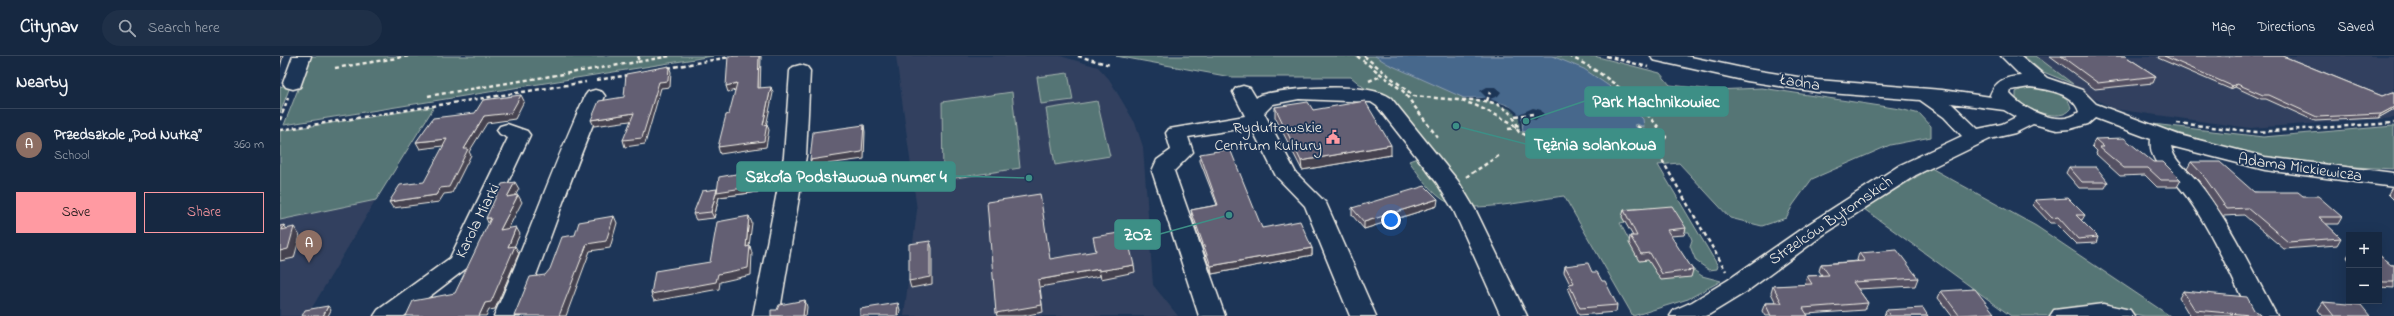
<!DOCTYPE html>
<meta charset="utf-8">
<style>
:root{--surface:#162841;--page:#1f3048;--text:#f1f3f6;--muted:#9ea6b1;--line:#35445a;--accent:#ff9aa2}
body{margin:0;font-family:"Indie Flower",sans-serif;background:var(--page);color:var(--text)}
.controls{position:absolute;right:12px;bottom:12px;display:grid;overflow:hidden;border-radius:0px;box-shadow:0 4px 16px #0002}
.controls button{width:36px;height:36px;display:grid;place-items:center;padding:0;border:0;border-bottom:1px solid var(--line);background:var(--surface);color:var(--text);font:20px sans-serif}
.you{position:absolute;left:1111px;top:164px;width:14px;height:14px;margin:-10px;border:3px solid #fff;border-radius:50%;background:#1a73e8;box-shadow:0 0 0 6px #1a73e833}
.badge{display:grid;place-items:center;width:26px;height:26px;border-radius:50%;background:var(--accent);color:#fff;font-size:13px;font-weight:700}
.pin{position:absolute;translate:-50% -33px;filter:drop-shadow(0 1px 2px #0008)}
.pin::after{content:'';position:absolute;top:21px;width:14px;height:12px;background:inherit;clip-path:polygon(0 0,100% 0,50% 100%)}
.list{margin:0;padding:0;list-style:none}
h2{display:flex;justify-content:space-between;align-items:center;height:52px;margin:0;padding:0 16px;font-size:17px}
h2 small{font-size:13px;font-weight:400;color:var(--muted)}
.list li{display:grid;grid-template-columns:26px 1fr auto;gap:12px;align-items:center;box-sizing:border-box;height:72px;padding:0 16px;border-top:1px solid var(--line)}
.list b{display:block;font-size:15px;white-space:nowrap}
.list p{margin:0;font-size:13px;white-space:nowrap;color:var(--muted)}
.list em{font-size:13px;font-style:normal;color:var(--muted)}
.actions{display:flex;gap:8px;padding:12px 16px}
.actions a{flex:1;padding:9px 0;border:1px solid var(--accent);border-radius:0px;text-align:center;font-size:14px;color:var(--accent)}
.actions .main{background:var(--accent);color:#111}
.icon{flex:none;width:22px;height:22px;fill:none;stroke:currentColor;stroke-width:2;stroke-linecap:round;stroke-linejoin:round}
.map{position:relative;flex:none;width:2114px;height:260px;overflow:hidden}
header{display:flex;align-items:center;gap:24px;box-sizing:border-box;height:56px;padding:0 20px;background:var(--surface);border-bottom:1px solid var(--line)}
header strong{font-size:19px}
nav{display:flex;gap:22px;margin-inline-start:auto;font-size:14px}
.search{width:280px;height:36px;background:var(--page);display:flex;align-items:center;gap:10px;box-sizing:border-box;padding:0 14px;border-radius:22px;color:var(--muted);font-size:15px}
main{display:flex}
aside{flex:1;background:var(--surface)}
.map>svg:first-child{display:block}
</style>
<header>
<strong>Citynav</strong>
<div class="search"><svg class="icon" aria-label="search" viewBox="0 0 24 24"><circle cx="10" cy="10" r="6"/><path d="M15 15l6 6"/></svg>Search here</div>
<nav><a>Map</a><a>Directions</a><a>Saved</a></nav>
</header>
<main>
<aside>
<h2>Nearby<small></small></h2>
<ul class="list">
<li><span class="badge" style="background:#8d6e63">A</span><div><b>Przedszkole „Pod Nutką”</b><p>School</p></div><em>360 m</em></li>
</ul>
<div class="actions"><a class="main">Save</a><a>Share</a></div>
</aside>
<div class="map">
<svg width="2114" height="260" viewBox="0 0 2114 260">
<rect width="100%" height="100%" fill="#1d3557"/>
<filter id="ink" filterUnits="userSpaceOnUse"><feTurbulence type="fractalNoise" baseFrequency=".025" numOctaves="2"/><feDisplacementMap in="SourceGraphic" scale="8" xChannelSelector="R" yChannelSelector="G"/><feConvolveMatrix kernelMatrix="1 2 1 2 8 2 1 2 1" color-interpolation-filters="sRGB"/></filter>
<g filter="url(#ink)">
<path fill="#32415f" d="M616,0H780L818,11L829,23L855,67L863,91L873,229L898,260H624L637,154Z
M1744,0H2114V62L1970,72L1834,53L1761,15Z
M96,144L27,260H0V164Z"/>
<path fill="#557574" stroke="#a4b3ae" d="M31,0H433L4,69Z
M836,0H1314L1380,17L1390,29L1434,34L1482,32L1620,53L1640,58L1651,70V81L1610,89L1532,123L1513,149L1506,162L1482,170L1450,162L1399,107L1378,109L1438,210L1437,213L1429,214L1416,205L1410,190L1412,184L1409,176H1403L1367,158L1364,152L1348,153L1352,160L1343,161L1345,166L1340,167L1360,205L1373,202L1408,210L1422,220L1441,225L1408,243L1353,260L1284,140C1258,143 1191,158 1169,147C1152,139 1140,120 1129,105L1137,102L1093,39L1071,21H951Z
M1744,0H1756L1793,28L1761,15Z
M788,17L793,44L761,48L757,21Z
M7,19L11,28L0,57V31L3,30Z
M1744,32C1757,31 1790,34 1791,53C1781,67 1745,54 1736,43V36Z
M732,36L740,112L663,124L662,46Z
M817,45L830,100L775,109L766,53Z
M154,51L96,144L0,164V75Z
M1864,67L1983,81L2114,70V113L2000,107Z
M1651,112L1756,170L1890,260H1865L1828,254L1777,260H1731L1584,153Z"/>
<path fill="#46678c" stroke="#8c9eb1" d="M1095,0H1272L1304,13L1329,30L1363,63L1364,71L1357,68L1354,69L1359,73L1354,75L1359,85L1316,89L1274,83L1242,75L1243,66L1231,51L1224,48L1202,42H1184L1108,8Z"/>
<path fill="#1d3557" d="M1207,31H1215L1221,36L1218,40L1210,43L1231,51L1239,58L1253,52L1261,54L1264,59L1256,64L1241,61L1242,75H1240L1239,62L1230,53L1209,45L1181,42H1205L1206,41L1200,35Z"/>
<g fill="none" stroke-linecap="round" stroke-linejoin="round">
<defs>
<path id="minor" d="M13,0H31L20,31L13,33L6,31L3,27Z
M1371,0H1406L1467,13L1537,24L1662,34L1711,41L1710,39C1716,24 1726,21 1741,20L1721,0H1741L1767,22L1802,34L1816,48L1899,79L1985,101L2114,117V131L1985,114L1891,90C1894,107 1908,113 1918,126C1950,166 1972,215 1997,260H1971C1950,219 1930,169 1901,133C1888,117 1868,107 1871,83L1815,62L1808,68L1790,73L1777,74L1753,68L1735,77L1710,83L1636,119L1543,179L1466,236L1430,258L1425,260H1390L1394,254L1412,246L1448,224L1527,169L1620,109L1682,80L1664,61L1640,44L1537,36L1467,25L1373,4ZM1750,31C1766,33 1794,37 1799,56C1780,72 1744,54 1730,38L1731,34ZM1671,47L1724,54L1736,61L1722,68L1698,73Z
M520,9L527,11L530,15L526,100L499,260H473L504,100L510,15L513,11Z
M963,30L970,32L976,42L980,39C1008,32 1088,25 1111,42L1178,125L1196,155L1247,260H1221L1174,155L1157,127L1097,50L1091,46L1019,43L993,48L984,57L1016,117L1046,147L1096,260H1070L1025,150L996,120L971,71L908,81L913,96L894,115L945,260H919L872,115L877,104L891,94L886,77L889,73L965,60L953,36L956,32Z
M315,34L322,36L325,40C293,112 270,187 240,260H214C246,187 272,112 305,40L308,36Z
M227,68L247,75L250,79L188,211L124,260H94L98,254L170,202L228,82L220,78L217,74L220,70Z
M1823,248L1850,254L1854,260H1770L1774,254Z"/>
</defs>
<use href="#minor" stroke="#f4f1e8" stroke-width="3"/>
<path stroke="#f4f1e8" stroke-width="2.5" stroke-dasharray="4 3" stroke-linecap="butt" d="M359,0L357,6L390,0
M798,0L830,9
M1077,0L1123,35L1158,82
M1084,0L1134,40L1178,44L1195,49L1232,67L1239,76L1263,87L1316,94H1342L1383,85L1386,81C1360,46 1329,19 1289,0
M1326,0L1368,11
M55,12L129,0
M388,12L455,0
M317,24L349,19
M1089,25L1101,20
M148,40L357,6
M1182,44C1208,43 1231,47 1239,74
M1207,45L1210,36
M1235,60L1254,58
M0,64L8,42
M1897,67L1976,76L2114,67
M1357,70L1382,85
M1228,73L1236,72
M0,74L306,26
M1359,76L1375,87
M1367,90L1382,104L1446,215
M1186,121L1220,99"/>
<use href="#minor" fill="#1d3557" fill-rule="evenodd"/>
</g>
<path fill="#555163" stroke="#f4f1e8" d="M1770,0H1845L1876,20L1873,27L1815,33Z
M1879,0H2003L2102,40L2114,36V53L2098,62L2035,65L1986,43H1981L1955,31L1950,33L1878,2Z
M995,51L1033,54L1111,99L1022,114L995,61Z
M1815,83L1873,106L1901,124L1897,131H1877L1865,119L1840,120L1816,98L1817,95L1812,90Z
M920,98L982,172L1032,192V199L932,218L912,161L911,154L937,149L920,105Z
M1911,106L1974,136L2023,140L2062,161L2058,168H2046L2061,182L2057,189L2004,193L1964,159L1943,160L1919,125L1907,113Z
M1789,111L1828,126L1825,132H1799L1786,117Z
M478,114L481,121L478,136L439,141L434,162L416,164L413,158L437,133Z
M2112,131H2114V144L2108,138Z
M1755,144L1805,159L1802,164H1801L1818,181L1816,187L1796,188L1775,167H1770L1753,149Z
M1157,150L1084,173L1072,159V152Z
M1344,154L1406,172L1404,179L1390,180L1413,214L1411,221L1381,224L1368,204L1359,205L1349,187L1350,180H1353L1342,161Z
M1579,197L1638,222L1635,230L1578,233L1588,247L1585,254L1527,258L1528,260H1485L1482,255L1485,247H1496L1491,237L1493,230L1525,229V227L1527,220L1542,219L1539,215L1541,208L1578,205L1577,204Z
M2069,198V204L2067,201Z
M2099,199L2111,209H2114V232L2099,231Z
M1285,210L1312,216L1337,249L1336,256L1299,259L1288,234L1290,228L1284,216Z
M1661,235L1714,257L1712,260H1672L1658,242Z
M1903,235L1974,254L1981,260H1910L1899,242Z
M2043,246L2090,260H2043L2038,254Z
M1606,254L1648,260H1604Z"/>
<path fill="#454250" stroke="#f4f1e8" d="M0,0H3L0,11Z
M479,0H481L480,38L478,32Z
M389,10L391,16L390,31L381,32L365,88L345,91L343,84Z
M457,27L459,33L448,36L446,30Z
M1957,28L1955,31L1950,33L1952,30Z
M491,31L493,37L485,75L483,69Z
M241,39L244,45L235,63L207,67L189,96L191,99L172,137L164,138L159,146L113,152L109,146L156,139L204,60Z
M2114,51V53L2098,62L2101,58Z
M354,57L357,64L314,70L311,64Z
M487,68L489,74L486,91L440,98L438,91Z
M584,69L585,76L584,103L532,110L530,104Z
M167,83L170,89L140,93L136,86Z
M1111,89V99L1022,114L1021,105Z
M478,114L481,121L478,136L439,141L434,162L431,156L437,133Z
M235,126L239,133L231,147L227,141Z
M238,139L242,146L224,181L220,174Z
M1158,143L1157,150L1084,173V166Z
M334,160L337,167L330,192L310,195L286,260H277L307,188Z
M469,160L472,167L468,198L466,191Z
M206,162H211L209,169Z
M4,169L10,178L2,174Z
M14,171L20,180L14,202L0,205V195Z
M236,171L240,178L231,198L228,191Z
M650,185L652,192V228L631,232L629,225Z
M235,190L239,197L215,253L209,254L206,260H199L205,247Z
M470,190L472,197L471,219L440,226L439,233L374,245L371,238L438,218Z
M1032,192V199L932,218L931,210Z
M854,209L855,216L821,223L819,215Z
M819,213L820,220L760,231L763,256L743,260H717L716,257L758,224Z
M525,244L527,251L526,260H523Z
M618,247L620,254L619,260H617Z
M48,250L51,254L48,260H43Z"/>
<path fill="#635e73" stroke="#f4f1e8" d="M448,0H479L478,32L491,31L483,69L487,68L484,85L438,91L446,59L449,58L457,27L446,30Z
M1781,0H1845L1876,20L1818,27Z
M1884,0H2003L2102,40L2113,36H2114V51L2101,58L2037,61L1989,39H1983L1957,28L1952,30Z
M389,10L388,25L379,26L362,82L343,84L354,57L311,64L319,45L344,41L346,18Z
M241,39L231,57L204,60L184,93H188L169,131L160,132L156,139L109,146L120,129L144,126L167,83L136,86L153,62L195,57L203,44Z
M1085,45L1111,89L1021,105L995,51L1028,46L1033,54Z
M584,69L582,96L530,104L533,76Z
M1844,82L1873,106H1883L1901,124H1881L1868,112H1844L1819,91H1824L1815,83Z
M950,93L982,172L1020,165L1032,192L931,210L911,154L938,149L920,98Z
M1911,106H1940L1974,136H2018L2023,140H2038L2062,161H2039L2061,182L2008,186L1968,152L1947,153L1923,119Z
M1789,111H1816L1828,126H1802Z
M478,114L476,130L437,136L439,121Z
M235,126L227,141L238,139L220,174L236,171L228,191L235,190L211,246L205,247L199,260H126L133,245L175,237L211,162H206L222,128Z
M1145,130L1158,143L1084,166L1072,152Z
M437,133L431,156L413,158L422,135Z
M760,138L770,203L816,195L813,181L846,176L854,209L819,215V213L758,224L762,249L716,257L707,146Z
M1788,142L1805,159H1796L1818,181L1798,183L1778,161L1772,162L1755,144Z
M1392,150L1406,172L1387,174L1413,214L1382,218L1370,197L1361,198L1350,180H1357L1344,154Z
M334,160L326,185L307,188L279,260H234L250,221L265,219L270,213L282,181L295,179L299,166Z
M469,160L466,191L470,190L468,212L438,218L436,226L371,238L375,215L430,206L437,166Z
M4,169L2,174L14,171L8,193L0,195V170Z
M650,185V221L629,225V188Z
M1617,194L1638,222L1573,226L1588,247L1523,252L1528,260H1491L1485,247H1502L1493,230L1532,228L1527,220L1549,219L1541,208L1585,205L1579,197Z
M2099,199L2111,209H2114V226H2103L2099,222Z
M1308,207L1312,216H1317L1322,225H1325L1337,249L1300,252L1289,228L1294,227L1285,210Z
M1695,233L1714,257L1679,259L1661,235Z
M1903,235L1967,241L1974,254L1981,260L1915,254Z
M525,244L523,260H491V254H497L499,249Z
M2043,246L2081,249L2090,260H2054Z
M618,247L617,260H580V253Z
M48,250L43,260H22L25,254Z
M1643,252L1648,260H1610L1606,254Z"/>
</g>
<defs>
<symbol id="civic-bare" viewBox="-9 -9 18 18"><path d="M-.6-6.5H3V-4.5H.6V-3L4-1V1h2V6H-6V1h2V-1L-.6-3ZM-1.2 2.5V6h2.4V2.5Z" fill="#ff9aa2" stroke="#1d3557" stroke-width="2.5" paint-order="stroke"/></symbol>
</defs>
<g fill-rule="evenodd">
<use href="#civic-bare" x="1043" y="71" width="20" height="20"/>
</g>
<g text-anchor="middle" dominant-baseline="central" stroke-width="3.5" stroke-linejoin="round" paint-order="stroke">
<g font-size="16" fill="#f4f1e8" stroke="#1d3557">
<text transform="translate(1520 27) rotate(9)">Ładna</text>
<text transform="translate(2020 112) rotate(8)">Adama Mickiewicza</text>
<text transform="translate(198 165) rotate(-64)">Karola Miarki</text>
<text transform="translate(1551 165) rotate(-34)">Strzelców Bytomskich</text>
</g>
<g font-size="16" fill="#f4f1e8" stroke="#1d3557" text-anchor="end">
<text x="1042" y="72">Rydułtowskie<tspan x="1042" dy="18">Centrum Kultury</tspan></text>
</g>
</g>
<path fill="none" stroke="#3d8f86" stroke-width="1.5" d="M1246 65L1305 45M1176 70L1246 88M749 122L675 120M949 159L880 178"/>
<g fill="#3d8f86" stroke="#1d3557" stroke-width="1.5">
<circle cx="1246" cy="65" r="4"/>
<circle cx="1176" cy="70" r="4"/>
<circle cx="749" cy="122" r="4"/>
<circle cx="949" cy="159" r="4"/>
</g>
<g fill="#3d8f86" stroke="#3d8f86" stroke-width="1.5">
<rect x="1305" y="31" width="143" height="29" rx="4"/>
<rect x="1246" y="73" width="138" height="29" rx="4"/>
<rect x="457" y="106" width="218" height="29" rx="4"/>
<rect x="835" y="164" width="45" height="29" rx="4"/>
</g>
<g font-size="17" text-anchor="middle" font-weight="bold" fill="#fff">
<text x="1376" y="51">Park Machnikowiec</text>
<text x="1315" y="94">Tężnia solankowa</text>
<text x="566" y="126">Szkoła Podstawowa numer 4</text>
<text x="858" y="184">ZOZ</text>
</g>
</svg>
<div class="controls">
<button>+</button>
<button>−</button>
</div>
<div class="you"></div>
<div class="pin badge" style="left:29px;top:207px;background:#8d6e63">A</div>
</div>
</main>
